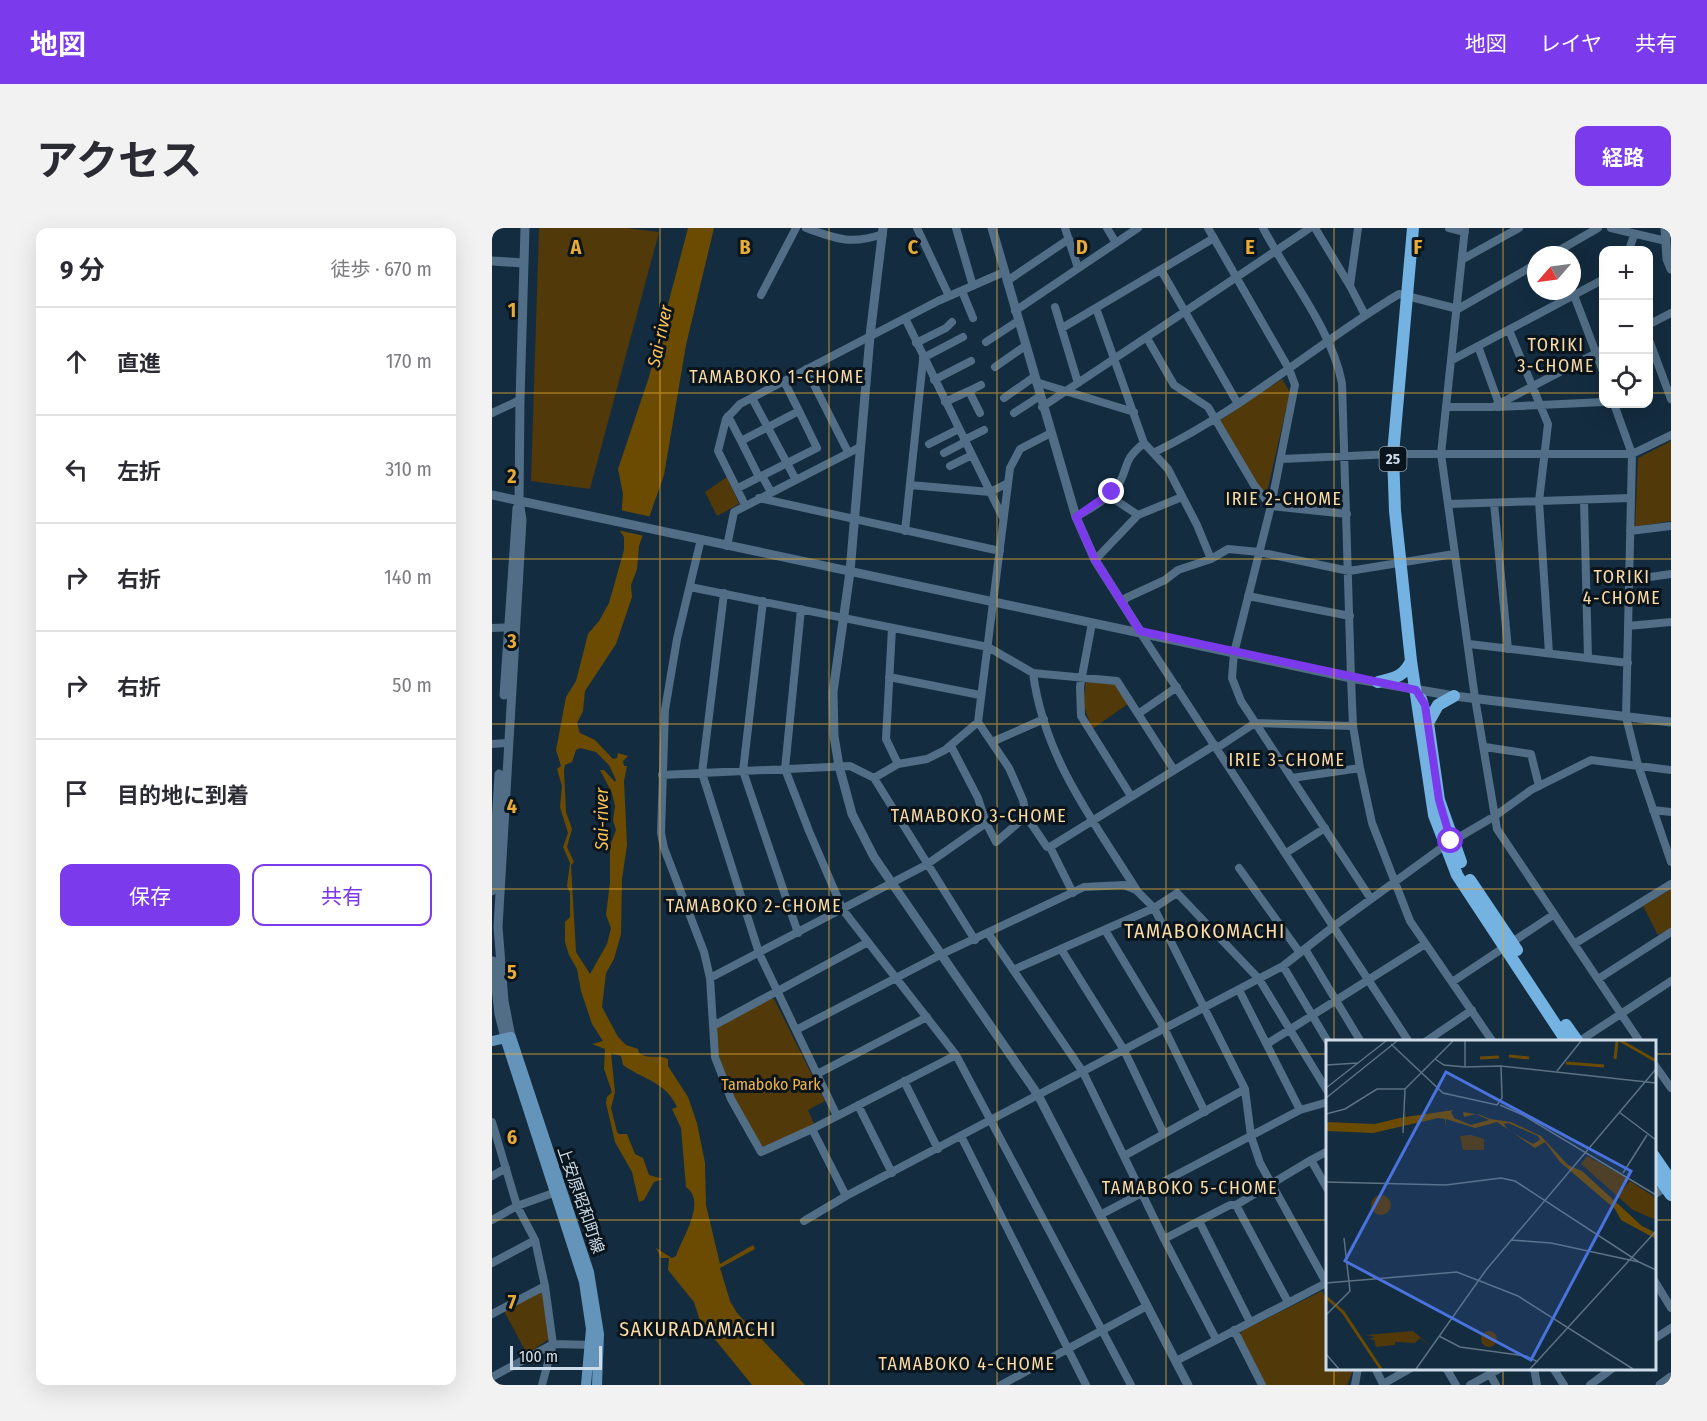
<!DOCTYPE html>
<html lang="ja">
<meta charset="utf-8">
<style>
:root{--surface:#fff;--page:#f2f2f3;--text:#2b2b33;--muted:#7c7c81;--line:#e1e1e2;--accent:#7c3aed}
body{margin:0;font-family:"Fira Sans Condensed","Noto Sans JP",sans-serif;background:var(--page);color:var(--text)}
.controls{position:absolute;right:18px;top:18px;display:grid;overflow:hidden;border-radius:12px;box-shadow:0 6px 24px #0002}
.controls button{width:54px;height:54px;display:grid;place-items:center;padding:0;border:0;border-bottom:2px solid var(--line);background:var(--surface);color:var(--text);font:30px sans-serif}
.compass{position:absolute;left:1035px;top:18px;width:54px;height:54px;border-radius:50%;background:var(--surface);box-shadow:0 6px 24px #0002;rotate:242deg}
.scale{position:absolute;left:18px;bottom:15px;width:92px;box-sizing:border-box;padding-left:6px;border:3px solid #cddce8;border-top:0;font-size:16px;line-height:21px;white-space:nowrap;color:#cddce8;-webkit-text-stroke:4px #09141c;paint-order:stroke}
.stop{position:absolute;width:18px;height:18px;margin:-14px;border:4px solid #7c3aed;border-radius:50%;background:#fff}
.stop.end{background:#7c3aed;border-color:#fff;box-shadow:0 2px 6px #0008}
.list{margin:0;padding:0;list-style:none}
h2{display:flex;justify-content:space-between;align-items:center;height:78px;margin:0;padding:0 24px;font-size:26px}
h2 small{font-size:20px;font-weight:400;color:var(--muted)}
.list li{display:grid;grid-template-columns:39px 1fr auto;gap:18px;align-items:center;box-sizing:border-box;height:108px;padding:0 24px;border-top:2px solid var(--line)}
.list b{display:block;font-size:22px;white-space:nowrap}
.list em{font-size:20px;font-style:normal;color:var(--muted)}
.actions{display:flex;gap:12px;padding:18px 24px}
.actions a{flex:1;padding:14px 0;border:2px solid var(--accent);border-radius:12px;text-align:center;font-size:21px;color:var(--accent)}
.actions .main{background:var(--accent);color:#fff}
.icon{flex:none;width:33px;height:33px;fill:none;stroke:currentColor;stroke-width:2;stroke-linecap:round;stroke-linejoin:round}
.map{position:relative;flex:none;width:1179px;height:1157px;overflow:hidden;border-radius:12px}
header{display:flex;align-items:center;gap:36px;box-sizing:border-box;height:84px;padding:0 30px;background:var(--accent);color:#fff}
header strong{font-size:28px}
nav{display:flex;gap:33px;margin-inline-start:auto;font-size:21px}
.intro{display:flex;align-items:center;justify-content:space-between;box-sizing:border-box;height:144px;padding:0 36px}
h1{margin:0;font-size:42px}
.button{padding:15px 27px;border-radius:12px;background:var(--accent);color:#fff;font-size:21px;font-weight:700}
main{display:flex;gap:36px;padding:0 36px}
aside{flex:1;background:var(--surface);border-radius:12px;box-shadow:0 6px 24px #0002}
.map>svg:first-child{display:block}
</style>
<header>
<strong>地図</strong>
<nav><a>地図</a><a>レイヤ</a><a>共有</a></nav>
</header>
<div class="intro"><h1>アクセス</h1><a class="button">経路</a></div>
<main>
<aside>
<h2>9 分<small>徒歩 · 670 m</small></h2>
<ul class="list">
<li><svg class="icon" aria-label="ahead" viewBox="0 0 24 24"><path d="M12 20V5M6 11l6-6 6 6"/></svg><div><b>直進</b></div><em>170 m</em></li>
<li><svg class="icon" aria-label="left" viewBox="0 0 24 24"><path d="M17 20v-9H6M10 6l-5 5 5 5"/></svg><div><b>左折</b></div><em>310 m</em></li>
<li><svg class="icon" aria-label="right" viewBox="0 0 24 24"><path d="M7 20v-9h11M14 6l5 5-5 5"/></svg><div><b>右折</b></div><em>140 m</em></li>
<li><svg class="icon" aria-label="right" viewBox="0 0 24 24"><path d="M7 20v-9h11M14 6l5 5-5 5"/></svg><div><b>右折</b></div><em>50 m</em></li>
<li><svg class="icon" aria-label="arrive" viewBox="0 0 24 24"><path d="M6 21V4h12l-3 4 3 4H6"/></svg><div><b>目的地に到着</b></div></li>
</ul>
<div class="actions"><a class="main">保存</a><a>共有</a></div>
</aside>
<div class="map">
<svg width="1179" height="1157" viewBox="0 0 1179 1157">
<rect width="100%" height="100%" fill="#132c3f"/>
<path fill="#51390a" d="M47,0H135L167,4L98,261L39,253Z
M790,151L798,164L775,264L767,260L727,193Z
M1179,213V293L1143,299L1146,230Z
M235,249L247,276L225,288L213,264Z
M594,453L622,455L636,476L600,501L591,476Z
M1179,661V700L1166,707L1151,678Z
M278,770L282,771L333,873L316,882L322,896L273,921L269,920C245,878 227,849 223,799Z
M830,1063L835,1072L836,1140H862L855,1157H774L748,1107L750,1103Z
M48,1064L51,1066L57,1111L35,1126L12,1083Z"/>
<path fill="#6b4b02" fill-rule="evenodd" d="M196,0H222L194,117L172,247L147,318L145,341L139,357L140,369L124,416L93,463L91,483L85,495L88,505L103,512L121,531L125,530L126,525L136,528L131,533L132,538H135L132,553L135,617L130,651L129,706L122,731L114,745L110,779L126,809L134,817L146,821L147,825C157,832 167,826 176,831V838L196,869L205,895L213,935L214,977L228,1036L261,1017L263,1021L228,1040L238,1073L245,1085L313,1157H260L208,1093L202,1074L176,1042L177,1030H169L164,1020L180,1030L184,1028C190,1010 215,974 194,959L189,900L180,881L185,879C174,854 152,852 131,837L129,828L119,825L123,864L119,880L125,904L127,906H135L143,926L151,930L157,947L171,951L162,954L152,972L147,974L140,944L123,914L114,875L115,869L120,864L112,841L113,821L100,816L111,813L100,796L89,763L85,741L77,727L73,714V694L78,689V665L75,658L78,635L71,619L76,605L68,579L70,558L65,541L69,538L64,522L74,469L84,453L96,406L107,393L117,375L132,322V309L128,303L131,266L126,241L157,149ZM88,520L104,524L117,537L124,552L123,554L112,542H108L120,565L123,578L121,592L124,602L118,618V654L114,687L119,700L115,716L98,746L84,724L79,637L82,634L75,619L80,601L74,584L72,542L73,537L80,534L84,522Z"/>
<path fill="#132c3f" d="M128,282L160,289L153,308L125,302Z"/>
<g fill="none" stroke-linecap="round" stroke-linejoin="round">
<path stroke="#516e86" stroke-width="8" d="M314,0C345,11 359,17 391,6
M425,0L457,68
M464,0L481,58
M573,0L586,40
M615,0L624,15
M716,0L797,141L803,157L779,278L742,425L740,450L749,473L879,671
M771,0C797,50 839,100 850,155L859,450L861,498L868,540L880,595L918,693L1001,814
M823,0L858,58
M866,0L858,58L873,87
M957,0L973,4
M973,0L949,226L983,470L1005,601L1148,814
M1119,0L1174,13
M1137,22L1142,7
M1061,26L1106,0
M971,31L1027,0
M669,42L746,176
M515,53L577,11
M1080,62L1112,146
M470,63L481,90
M269,67L304,0
M563,79L586,155
M604,80L652,215L676,241L705,297L719,331
M523,83L646,0
M413,90L511,290
M1156,97L1179,85
M570,100L722,10
M1017,102L1056,196L1047,273L1057,425
M1156,109L1179,171
M655,110L682,157L716,179L762,257L779,278L855,286
M494,114L526,93
M424,115L454,100L460,94
M986,118L1007,176
M431,130L471,109
M960,132L1112,51
M503,139L533,118
M314,141L356,224
M442,152L479,133
M544,154L642,184
M477,163L489,157
M260,170L304,252
M512,170L542,149
M453,174L477,163L488,185
M1122,176L1140,226L1134,489L1146,537L1179,634
M550,179L818,0
M955,179H1001L1112,121
M1005,179L1112,174
M0,185L28,172
M522,185L548,168
M236,188L249,213
M557,206L528,221L518,240L486,494L517,540L531,572L534,588L555,619H558L723,517
M472,212L492,202
M437,216L467,201
M663,224C750,182 824,116 907,66L966,81L1044,36
M452,225L473,214
M789,231L901,226H1140L1179,207
M458,238L480,227
M270,248L279,264
M267,249L249,213L307,183L292,153
M418,257L498,264L516,255
M246,260L325,220L307,183
M616,267L646,287
M267,270L508,323
M1092,272L1096,430
M1002,275L1016,421
M957,276L1139,270
M253,277L226,223L234,191L248,176L446,73L512,44
M584,289C599,280 619,270 628,254C638,233 631,233 652,215
M413,303L431,132
M1138,303L1179,298
M209,311L185,411L173,482L169,605L172,620L212,724L218,750L223,829L239,871L269,924L320,901L354,968L791,738L842,698L952,618L1003,588L1039,562L1099,532L1179,542
M235,318L242,284L368,219
M603,332L646,287L690,269
M1137,352L1179,346
M198,359L496,419L541,445L625,453L682,542
M232,365L210,545L267,725L345,888
M756,368L858,388
M271,373L251,543L306,705
M631,375L634,370L673,352L686,342L719,331L736,321L767,324L857,343L962,326
M309,381L293,541L317,603L351,682L464,827L639,1157
M600,395L588,459L589,488L639,568
M1136,398L1179,394
M0,400L21,399
M400,400L394,511L406,536
M648,404L917,814
M977,416L1136,435
M541,445C552,529 600,591 644,661
M397,449L488,467
M646,486L685,459
M500,514L552,491
M0,516L15,515
M459,518L486,570L494,595L504,614L534,588
M993,519L1039,526L1047,558
M725,520L763,495L861,498
M170,547L358,538L382,550L483,712
M382,550L406,536L435,531L453,522L486,494
M800,550L868,540
M1161,582L1179,584
M558,619L581,665
M794,625L833,600
M747,640L808,725
M613,702L672,800L713,884
M496,705L591,844L672,1011L724,1111
M1082,716L1179,656
M569,721L632,822L672,906
M813,721L869,814
M791,738L836,814
M521,742L662,680L685,665L767,751L836,864
M218,750L434,637L494,595
M1106,751L1179,704
M960,754L1061,687
M747,762L808,882
M221,798L376,714
M304,802L450,726L592,659L632,657L644,662L662,680L753,861L759,908L768,935L836,1058
M933,814L980,782
M1086,814L1179,753
M775,816L933,716
M1162,836L1179,860
M325,846L435,789
M412,853L446,921
M366,877L400,945
M0,894L25,978L43,1012L53,1058L61,1116L50,1157
M320,901L464,827
M469,908L594,1157
M632,928L753,861
M819,932L836,923
M0,948L14,940
M1162,967L1176,958
M744,977L796,1074
M608,987L808,882L836,874
M0,992L25,978L67,963
M312,993L354,968
M707,993L758,1094
M672,1011L738,977H744L819,932L836,962
M0,1035L43,1012
M1162,1052L1179,1080
M0,1086L53,1058
M742,1102L770,1157
M1162,1111L1179,1100
M684,1133L836,1054
M883,1140L891,1156L919,1140
M954,1140L964,1157
M1042,1140L1045,1157
M1061,1140L1072,1157
M998,1146L1004,1157
M0,1149L61,1116L102,1117
M509,1157L655,1078
M863,1157L866,1140
M978,1157L1009,1140
M1098,1157L1121,1140"/>
<path stroke="#516e86" stroke-width="9" d="M391,0L378,108L358,344L341,464L342,508L347,538L360,586L382,629L546,867L696,1157
M500,0L584,289L603,332L648,403
M1173,0L1175,31L1179,41
M0,33L32,35
M0,267L859,450L962,468L1179,494
M12,467L25,280
M0,663L7,546
M1,733L7,786L13,810
M19,809L12,773L6,699L30,292L27,272L28,172L33,0
M1168,1157L1179,1149"/>
<path stroke="#6594ba" stroke-width="10" d="M0,813L19,809L97,1044L107,1106L105,1157
M15,816L92,1054L99,1101L94,1157"/>
<path stroke="#74b2e2" stroke-width="12" d="M921,0L901,226L903,283L919,433L942,587L965,647L1075,814
M886,454C902,450 912,449 919,433
M929,471L936,495L947,572L969,634
M936,495L946,477L962,468
M978,652L1025,722
M1074,797L1086,814
M1162,928L1179,953
M1164,946L1179,967"/>
</g>
<g fill="none" stroke-linecap="round" stroke-linejoin="round">
<path stroke="#7c3aed" stroke-width="8" d="M620,264L584,289L603,332L648,403L924,462L933,477L947,572L959,613"/>
</g>
<path fill="none" stroke="#e8ab37" stroke-width="1.5" stroke-opacity="0.55" d="M168,0V1157M337,0V1157M505,0V1157M674,0V1157M842,0V814M1011,0V814M0,165H1112M1156,165H1179M0,331H1179M0,496H1179M0,661H1179M0,826H836M1162,826H1179M0,992H836M1162,992H1179M842,1140V1157M1011,1140V1157"/>
<g text-anchor="middle" dominant-baseline="central" stroke-width="6" stroke-linejoin="round" paint-order="stroke">
<rect fill="#09141c" stroke="#92a0ab" stroke-width="1.5" x="887.5" y="219" width="27" height="24" rx="4.5"/>
<g font-size="15" font-weight="bold" fill="#cddce8">
<text x="901" y="231">25</text>
</g>
<g font-size="16" fill="#f1b445" stroke="#09141c">
<text x="279" y="856">Tamaboko Park</text>
</g>
<g font-size="16" fill="#cddce8" stroke="#09141c">
<text transform="translate(89 972) rotate(71)">上安原昭和町線</text>
</g>
<g font-size="18" font-style="italic" fill="#fec254" stroke="#09141c">
<text transform="translate(168 108) rotate(-78)">Sai-river</text>
<text transform="translate(110 591) rotate(-90)">Sai-river</text>
</g>
<g font-size="18" letter-spacing="1.5" fill="#fddba4" stroke="#09141c">
<text x="1064" y="117">TORIKI<tspan x="1064" dy="21">3-CHOME</tspan></text>
<text x="285" y="149">TAMABOKO 1-CHOME</text>
<text x="792" y="271">IRIE 2-CHOME</text>
<text x="1130" y="349">TORIKI<tspan x="1130" dy="21">4-CHOME</tspan></text>
<text x="795" y="532">IRIE 3-CHOME</text>
<text x="487" y="588">TAMABOKO 3-CHOME</text>
<text x="262" y="678">TAMABOKO 2-CHOME</text>
<text x="698" y="960">TAMABOKO 5-CHOME</text>
<text x="475" y="1136">TAMABOKO 4-CHOME</text>
</g>
<g font-size="20" letter-spacing="1.5" fill="#fddba4" stroke="#09141c">
<text x="713" y="703">TAMABOKOMACHI</text>
<text x="206" y="1101">SAKURADAMACHI</text>
</g>
</g>
<g transform="translate(834 812)">
<rect width="330" height="330" fill="#132c3f"/>
<path d="M145,95L158,99V110H137L134,96ZM261,116L303,139L293,154L304,141L330,158V180L307,170L255,124ZM45 165a10 10 0 1 1 20 0a10 10 0 1 1-20 0ZM155 299a8 8 0 1 1 16 0a8 8 0 1 1-16 0ZM87,291L105,306L94,298L89,303L69,302V305L50,307L48,300L42,299L49,297L40,295Z" fill="#51390a"/>
<path d="M128,70L125,72L128,78L145,85L163,80L150,74L138,77L137,72L155,75L164,79L185,82L215,96L242,125L256,131L316,186L330,193V199L295,180L289,169L234,122L219,102L209,108L171,82L149,88L120,79L119,86V79L112,78L47,93L0,91V82L49,84L78,77L79,76L82,71L79,77ZM182,83L212,96L214,100L207,104L198,99L182,90L178,84Z" fill="#6b4b02" fill-rule="evenodd"/>
<path fill="none" stroke="#6b4b02" stroke-width="3" d="M295,1L330,21M183,16L203,18M154,18L173,17M289,19L291,1M240,23L278,26M0,257L17,272L55,329"/>
<path fill="none" stroke="#5d7283" stroke-width="1.5" d="M139,1V27L175,26M65,4L117,53L171,65L176,58L175,26L330,43M109,19L118,25L139,27M0,25L32,23M231,31L255,1M0,48L60,1M0,58L71,1M174,65L197,75L330,155M293,72L330,100M0,74L19,69L51,49H79M77,93L79,49L127,1M297,133L321,95M0,142L120,145L175,138L189,141L313,222M185,200L225,203L313,222L330,230M0,243L131,232L192,256L307,329M0,275L24,251L18,198M113,296L134,307L200,316L212,322M0,314L13,329M90,329L160,230L330,29M204,329L330,191"/>
<path fill="#4972dc" fill-opacity="0.15" stroke="#4972dc" stroke-width="3" d="M120,32L305,131L205,320L19,221Z"/>
<rect width="330" height="330" fill="none" stroke="#cddce8" stroke-width="3"/>
</g>
<g font-size="20" text-anchor="middle" font-weight="bold" fill="#e8ab37" stroke="#09141c" stroke-width="6" stroke-linejoin="round" paint-order="stroke">
<text x="84" y="26">A</text>
<text x="253" y="26">B</text>
<text x="421" y="26">C</text>
<text x="590" y="26">D</text>
<text x="758" y="26">E</text>
<text x="926" y="26">F</text>
<text x="20" y="89">1</text>
<text x="20" y="255">2</text>
<text x="20" y="420">3</text>
<text x="20" y="585">4</text>
<text x="20" y="751">5</text>
<text x="20" y="916">6</text>
<text x="20" y="1081">7</text>
</g>
</svg>
<div class="controls">
<button>+</button>
<button>−</button>
<button><svg class="icon" aria-label="locate" viewBox="0 0 24 24"><circle cx="12" cy="12" r="6"/><path d="M12 2v4M12 18v4M2 12h4M18 12h4"/></svg></button>
</div>
<svg class="compass" viewBox="-18 -18 36 36"><path d="M0-13l5 13h-10z" fill="#e53935"/><path d="M0 13l5-13h-10z" fill="#7c7c81"/></svg>
<div class="scale">100 m</div>
<div class="stop" style="left:959px;top:613px"></div>
<div class="stop end" style="left:620px;top:264px"></div>
</div>
</main>
